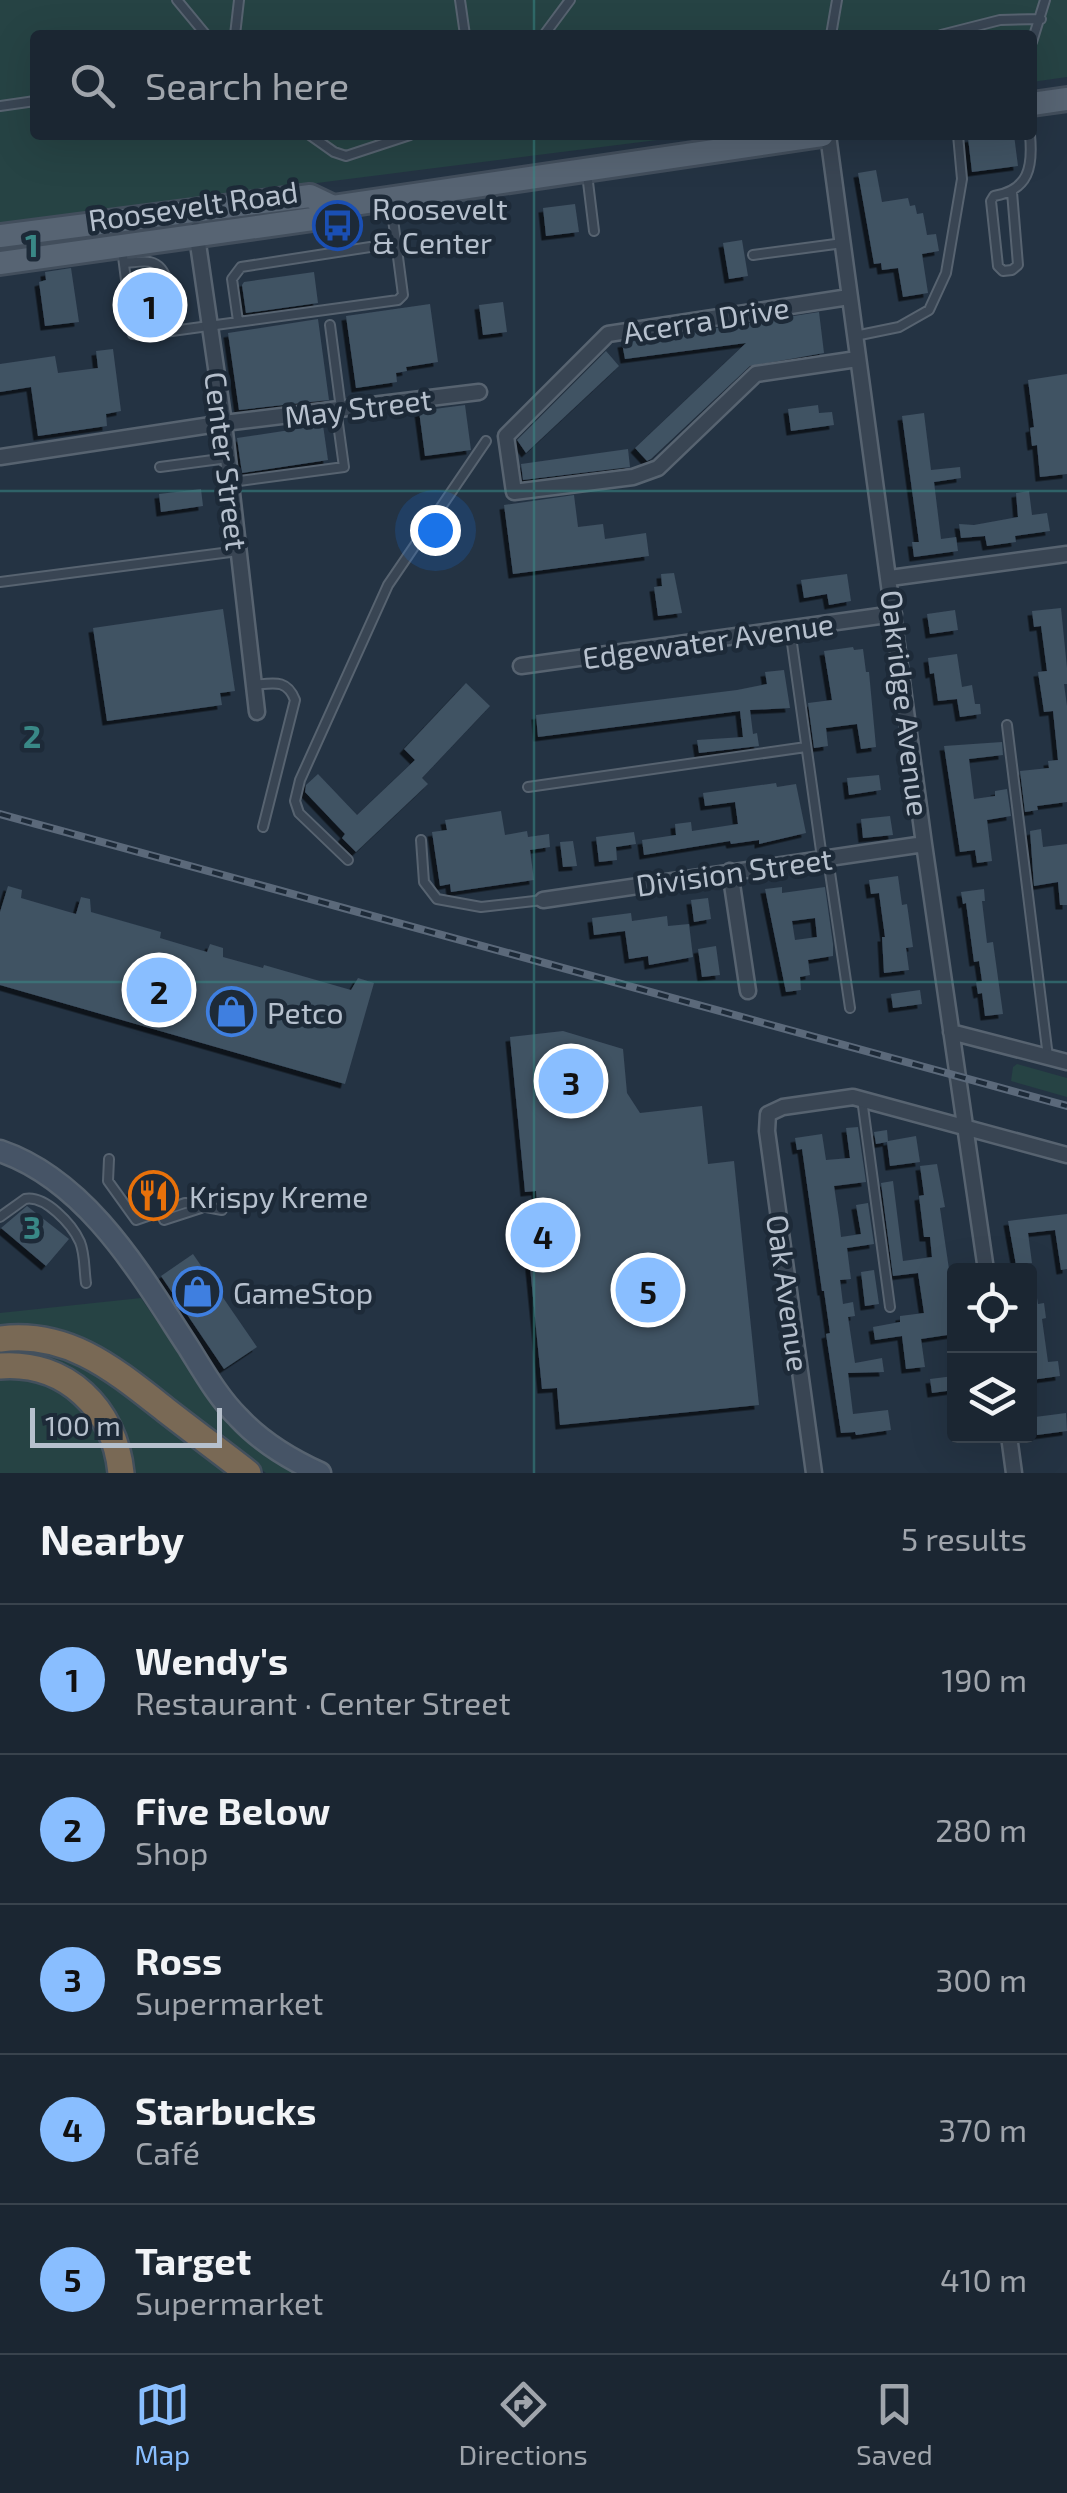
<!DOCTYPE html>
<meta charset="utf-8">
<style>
:root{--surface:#1b2632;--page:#242e3a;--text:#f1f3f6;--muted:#a0a5ac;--line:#39434d;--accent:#89beff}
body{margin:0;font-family:"Exo 2",sans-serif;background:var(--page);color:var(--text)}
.controls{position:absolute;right:30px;bottom:30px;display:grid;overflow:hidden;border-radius:10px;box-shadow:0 10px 40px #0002}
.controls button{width:90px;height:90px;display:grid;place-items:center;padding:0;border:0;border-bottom:2px solid var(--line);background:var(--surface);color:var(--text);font:50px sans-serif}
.scale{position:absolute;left:30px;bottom:25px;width:192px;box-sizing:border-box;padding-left:10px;border:5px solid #b6c0cd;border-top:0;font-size:28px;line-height:35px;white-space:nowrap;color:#b6c0cd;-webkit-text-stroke:8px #1d2a38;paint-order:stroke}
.you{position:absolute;left:435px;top:530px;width:35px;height:35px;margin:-25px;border:8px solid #fff;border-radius:50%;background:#1a73e8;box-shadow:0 0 0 15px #1a73e833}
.badge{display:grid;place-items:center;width:65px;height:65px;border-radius:50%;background:var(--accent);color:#111;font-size:32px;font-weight:700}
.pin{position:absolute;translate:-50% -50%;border:5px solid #fff;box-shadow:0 2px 10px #0006}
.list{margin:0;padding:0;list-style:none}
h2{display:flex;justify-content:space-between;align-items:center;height:130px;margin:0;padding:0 40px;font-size:42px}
h2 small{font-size:32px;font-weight:400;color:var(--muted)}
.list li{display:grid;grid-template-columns:65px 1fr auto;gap:30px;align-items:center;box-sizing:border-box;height:150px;padding:0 40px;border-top:2px solid var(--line)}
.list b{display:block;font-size:38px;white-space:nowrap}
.list p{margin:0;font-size:32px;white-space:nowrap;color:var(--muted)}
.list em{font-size:32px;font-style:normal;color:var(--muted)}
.icon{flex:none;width:55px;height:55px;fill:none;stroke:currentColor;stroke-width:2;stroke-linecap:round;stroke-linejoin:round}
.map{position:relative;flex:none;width:1067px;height:1473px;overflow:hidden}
.search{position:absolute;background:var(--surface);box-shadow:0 10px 40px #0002;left:30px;right:30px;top:30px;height:110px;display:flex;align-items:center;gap:25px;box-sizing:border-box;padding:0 35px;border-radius:10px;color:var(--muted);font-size:38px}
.sheet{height:880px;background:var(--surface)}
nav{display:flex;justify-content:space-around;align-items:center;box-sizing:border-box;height:140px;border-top:2px solid var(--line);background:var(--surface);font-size:28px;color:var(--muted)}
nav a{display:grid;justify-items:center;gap:5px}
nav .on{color:var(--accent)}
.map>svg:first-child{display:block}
</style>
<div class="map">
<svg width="1067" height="1473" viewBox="0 0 1067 1473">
<defs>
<filter id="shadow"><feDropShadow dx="-4.5" dy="4.5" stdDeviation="0" flood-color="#0009"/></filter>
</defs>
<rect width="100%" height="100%" fill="#243343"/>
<path fill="#264344" d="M0,0H1067V77L1032,82V35H35V135H697L0,223Z
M1017,1064L1067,1078V1097L1011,1081L1013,1067Z
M141,1298L205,1391L300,1473H266L154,1386L0,1329V1313Z
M32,1348L81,1360L235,1473H129L116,1421L0,1360V1349Z
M0,1376L44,1379L87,1407L114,1473H0Z"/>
<path fill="#405263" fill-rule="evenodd" filter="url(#shadow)" d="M992,135H1014L1018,166L972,172L968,138Z
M876,170L882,202L908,198L910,206L915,205L917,214L923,213L927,235L936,234L939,251L922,254L928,293L903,297L898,268L882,270L881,263L874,264L858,173Z
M575,204L579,232L546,236L543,208Z
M742,240L748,276L729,279L723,243Z
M71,268L79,322L45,326L39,282L46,280L45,272Z
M148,269L160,283L164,316L140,319L138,271Z
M314,272L318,303L246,313L242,285L244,282Z
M503,302L507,332L483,335L479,305Z
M430,304L438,362L406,367L407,371L396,373L397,382L356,388L346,316Z
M819,312L824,353L750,366L651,459L647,461L635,448L746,343L625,359L622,343Z
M318,319L329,400L239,410L228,333Z
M113,349L121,411L106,414L107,426L38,436L31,387L0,392V364L55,356L58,373L98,368L96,351Z
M606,351L619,366L526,453L517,440Z
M1067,374V474L1040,477L1037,445L1032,446L1030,428L1034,427L1028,380Z
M465,405L471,450L425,456L419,411Z
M818,405L819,413L832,412L834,425L791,431L788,409Z
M924,413L931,470L960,467L961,478L934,482L941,539L956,537L958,551L914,557L912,542H919L902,416Z
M323,425L328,460L242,473L237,438Z
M628,449L630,467L523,480L521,464Z
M201,489L203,506L161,512L159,494Z
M1029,491L1032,515L1047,513L1050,531L1015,536L1016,542L987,546L985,536L961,538L959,524L974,525L1018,517L1016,493Z
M574,495L578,527L603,524L605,539L646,533L649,556L513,574L504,505Z
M674,573L682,613L658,616L654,587L662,586L661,574Z
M847,574L851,601L829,605L827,594L804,598L801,580Z
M1061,608L1067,668V684H1064L1067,706V802L1037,806L1038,810L1025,812L1020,771L1049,768L1048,761L1058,760L1053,711L1044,712L1038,672L1047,671L1041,626L1034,627L1032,611Z
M223,609L235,691L220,693L222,705L107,721L93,628Z
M955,610L958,630L930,634L927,614Z
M853,647L854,650L863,649L866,672H869L876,747L861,749L857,724L826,728L828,746L814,748L808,703L832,700L824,651Z
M957,654L962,687L972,685L975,704H980L981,714L960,717L957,699L938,701L934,673L930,674L928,658Z
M784,670L790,708L750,710L753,734L757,733L759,746L699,753L697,740L743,737L740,711L538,737L536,715L737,690L767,684L765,672Z
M466,683L490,706L422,778L428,784L356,852L342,838L345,834L305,792L306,785L318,774L357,815L415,760L404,749Z
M1002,742L1003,755L969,759L974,799L995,796V791L1007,789L1011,816L987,820L992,861L977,863L975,850L960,852L944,746Z
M879,775L881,790L849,795L847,778Z
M776,783L777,787L796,784L806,833L759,844V840L731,844L730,841L644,855L642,840L676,835L675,824L691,822L692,831L738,824L735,802L705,806L703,793Z
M501,811L505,835L527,831L528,837L549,834L550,847L530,850L534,880L451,892L450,884L440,886L432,832L447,830L445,820Z
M890,816L893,835L863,838L861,819Z
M1041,829L1043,847L1067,844V905H1060L1058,882L1034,886L1030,831Z
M634,832L636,844L616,847L617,860L599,862L596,837Z
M573,841L577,866L563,867L560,842Z
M898,876L902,905L907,904L913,947L906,948L909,970L884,973L882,937H885L879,893L871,894L869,880Z
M8,886L22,890L21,898L76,914L81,897L90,899L91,912L161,932L160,938L207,952L210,944L223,948V957L263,968L264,965L351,990L358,978L374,983L345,1084L0,985V912Z
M782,887V893L825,887L833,944V956L808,960L810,975L800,977L801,990L786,992L765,889ZM815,918L817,937L795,940L792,921Z
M984,889L985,901H982L987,943L993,942L1003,1014L985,1016L982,993L978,994L976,982L982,981L979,961L974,962L966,903L963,904L961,892Z
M708,898L711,919L694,922L691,900Z
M631,913L632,921L667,916L668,926L689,924L693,957L649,965L648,956L629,959L625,931L594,935L592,918Z
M716,946L720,975L702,977L698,949Z
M920,990L922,1004L893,1008L891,994Z
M563,1031L623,1049L627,1093L640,1113L702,1106L708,1164L734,1161L759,1405L560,1425L557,1388L542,1389L525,1216L538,1215L536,1191L525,1192L510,1037Z
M858,1127L866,1182L834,1186L839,1219L841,1237L861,1234L856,1205L868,1203L874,1244L847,1248L851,1279L840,1280L843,1304L853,1302L855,1316L848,1317L855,1363L882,1358L884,1372L848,1373L853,1414L888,1410L891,1430L856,1435L855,1432L841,1433L826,1334L830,1333L824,1291H822L802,1149L797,1150L795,1138L822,1134L826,1160L850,1158L846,1128Z
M887,1130L888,1141L916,1136L920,1162L890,1166L887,1142L876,1144L874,1132Z
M937,1164L945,1207L940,1208L954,1303V1334L921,1339L925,1367L906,1369L902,1336L875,1340L873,1327L900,1322V1316L924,1313L918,1273L893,1276L881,1183L893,1181L903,1261L932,1257L930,1237H924L919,1196L924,1195L920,1166Z
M168,1178L175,1199L139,1211L131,1190Z
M27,1206L69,1239L46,1266L1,1228Z
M1067,1214V1269L1061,1270L1055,1230L1028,1233L1032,1263L1016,1265L1008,1221Z
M193,1254L257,1347L224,1369L161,1276Z
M874,1270L879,1304L865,1306L861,1272Z
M1030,1285H1035L1038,1304L1044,1303L1046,1318L1042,1319L1048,1362L1058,1361L1060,1376L1031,1380Z
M954,1376V1390L932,1393L930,1379Z
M1066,1413L1067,1431L1037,1435L1035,1417Z"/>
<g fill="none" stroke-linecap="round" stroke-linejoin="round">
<defs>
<path id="lane" d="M177,0L206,35
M460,0L465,35
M235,35L239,0
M544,35L570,0
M831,35L837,0
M941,35L1000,20L1041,19
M1032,42L1045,0
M0,106L35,101
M310,135L334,152L346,156L410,135
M587,174L594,231
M1012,192L1018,265L1012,270L1003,271L998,266L991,201L994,196C1029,190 1033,167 1030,135
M122,249L133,334L143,335L398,300L403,295L391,204
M753,255L843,243
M124,263C131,263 143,260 150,262C174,267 171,312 173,331
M238,321L232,279L241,267L396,243
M330,325L341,409
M855,336L899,327L929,310L946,273L962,179L958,135
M160,467L228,458
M232,482L344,467L336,409
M0,582L238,551
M790,629L822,858
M254,685C274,683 287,679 295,700L263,827
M1007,725L1048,1057
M528,787L806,747
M421,840L424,882L437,899L481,907L543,900
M828,859L850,1008
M348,860L299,813L295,801L300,780L388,585L486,441
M862,1099L890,1307
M109,1159L108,1181L136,1220L185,1203L222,1210
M0,1217L25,1199C45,1195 72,1224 80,1242C85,1254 84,1270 86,1283
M164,1220L201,1208"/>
<path id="street" d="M828,135L924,844L986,1270
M196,230L224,423L257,712
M849,297L608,334L506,436L514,492L633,477L658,468L756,374L857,359
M0,457L224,423L479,392
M890,578L1067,554
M521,666L894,614
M730,871L748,991
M543,900L924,844
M951,1032L1067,1062
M1009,1436L1014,1473
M814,1473L767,1131L768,1114L783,1107L853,1097L1067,1155"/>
<path id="secondary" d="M0,1151C88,1181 141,1275 189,1348C204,1372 218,1397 238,1417C261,1442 289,1459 320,1473"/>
<path id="primary" d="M1032,104L1067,99
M0,236L310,196L333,207
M0,263L313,219L333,207L822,135"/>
<path id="highway" d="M0,1339C69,1330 116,1371 167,1411C194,1432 221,1452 248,1473
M0,1366C66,1361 115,1409 121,1473"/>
</defs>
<use href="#lane" stroke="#576370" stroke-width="12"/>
<use href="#street" stroke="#576370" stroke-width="19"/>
<use href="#secondary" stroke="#576370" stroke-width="25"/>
<use href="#primary" stroke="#424e5c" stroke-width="28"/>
<use href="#highway" stroke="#43505d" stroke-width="30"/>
<use href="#lane" stroke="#394553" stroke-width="8"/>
<use href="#street" stroke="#394553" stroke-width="14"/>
<use href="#secondary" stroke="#465466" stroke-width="20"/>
<use href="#primary" stroke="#576473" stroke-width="22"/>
<use href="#highway" stroke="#796955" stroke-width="25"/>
<defs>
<path id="rail" d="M0,814L1067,1106"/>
</defs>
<use href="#rail" stroke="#5b697a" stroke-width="8"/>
<use href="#rail" stroke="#1d2a38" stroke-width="4" stroke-dasharray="11" stroke-linecap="butt"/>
</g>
<path fill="none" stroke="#398886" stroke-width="2.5" stroke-opacity="0.55" d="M534,0V35M534,135V1473M0,491H1067M0,982H1067"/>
<defs>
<symbol id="bus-ring" viewBox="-11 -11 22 22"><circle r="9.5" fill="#1d2a38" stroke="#1a4fb4" stroke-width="1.5"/><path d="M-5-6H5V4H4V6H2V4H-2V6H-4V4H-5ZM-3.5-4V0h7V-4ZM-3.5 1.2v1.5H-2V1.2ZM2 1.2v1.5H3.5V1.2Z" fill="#1a4fb4"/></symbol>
<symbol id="shop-ring" viewBox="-11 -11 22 22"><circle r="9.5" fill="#1d2a38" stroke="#3f7fe0" stroke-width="1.5"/><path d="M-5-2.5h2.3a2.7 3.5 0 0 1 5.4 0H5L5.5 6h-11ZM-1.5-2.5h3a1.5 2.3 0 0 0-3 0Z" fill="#3f7fe0"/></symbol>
<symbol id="restaurant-ring" viewBox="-11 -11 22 22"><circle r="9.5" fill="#1d2a38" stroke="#e8710a" stroke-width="1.5"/><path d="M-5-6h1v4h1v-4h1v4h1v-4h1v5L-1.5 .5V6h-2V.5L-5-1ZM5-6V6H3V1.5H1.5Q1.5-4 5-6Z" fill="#e8710a"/></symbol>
</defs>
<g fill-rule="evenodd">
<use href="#bus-ring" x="310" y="198" width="55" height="55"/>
<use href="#shop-ring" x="204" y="984" width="55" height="55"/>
<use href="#restaurant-ring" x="126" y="1168" width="55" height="55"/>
<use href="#shop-ring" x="170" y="1264" width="55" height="55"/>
</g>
<g text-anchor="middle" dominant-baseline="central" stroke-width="9" stroke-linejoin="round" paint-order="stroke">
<g font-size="30" fill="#b6c0cd" stroke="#1d2a38">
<text transform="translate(193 205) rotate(-8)">Roosevelt Road</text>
<text transform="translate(706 319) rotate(-9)">Acerra Drive</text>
<text transform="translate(358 407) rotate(-7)">May Street</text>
<text transform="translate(227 461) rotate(83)">Center Street</text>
<text transform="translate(708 640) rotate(-8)">Edgewater Avenue</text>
<text transform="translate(906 703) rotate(83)">Oakridge Avenue</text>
<text transform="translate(734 871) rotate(-8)">Division Street</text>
<text transform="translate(789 1293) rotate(82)">Oak Avenue</text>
</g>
<g font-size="30" fill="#b6c0cd" stroke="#1d2a38" text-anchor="start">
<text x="372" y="208">Roosevelt<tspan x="372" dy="34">&amp; Center</tspan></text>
<text x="267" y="1012">Petco</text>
<text x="189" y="1196">Krispy Kreme</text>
<text x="233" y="1292">GameStop</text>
</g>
</g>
<g font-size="32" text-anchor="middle" font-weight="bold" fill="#398886" stroke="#1d2a38" stroke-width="9" stroke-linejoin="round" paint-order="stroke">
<text x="32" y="257">1</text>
<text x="32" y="748">2</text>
<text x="32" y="1239">3</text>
</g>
</svg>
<div class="controls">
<button><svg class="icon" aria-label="locate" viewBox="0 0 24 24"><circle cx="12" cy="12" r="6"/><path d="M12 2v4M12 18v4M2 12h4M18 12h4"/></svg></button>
<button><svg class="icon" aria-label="layers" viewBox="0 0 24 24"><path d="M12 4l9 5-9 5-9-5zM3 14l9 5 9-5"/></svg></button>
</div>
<div class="scale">100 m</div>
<div class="you"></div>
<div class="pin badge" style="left:150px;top:305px">1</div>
<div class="pin badge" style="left:159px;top:990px">2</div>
<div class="pin badge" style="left:571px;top:1081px">3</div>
<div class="pin badge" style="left:543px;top:1235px">4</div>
<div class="pin badge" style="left:648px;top:1290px">5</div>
<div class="search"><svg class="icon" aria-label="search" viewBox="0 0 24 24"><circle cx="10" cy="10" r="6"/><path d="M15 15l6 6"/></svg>Search here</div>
</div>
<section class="sheet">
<h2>Nearby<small>5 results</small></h2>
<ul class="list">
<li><span class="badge">1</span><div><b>Wendy's</b><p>Restaurant · Center Street</p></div><em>190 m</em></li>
<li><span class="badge">2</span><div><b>Five Below</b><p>Shop</p></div><em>280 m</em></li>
<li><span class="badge">3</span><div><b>Ross</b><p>Supermarket</p></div><em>300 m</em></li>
<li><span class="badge">4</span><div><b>Starbucks</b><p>Café</p></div><em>370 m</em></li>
<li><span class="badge">5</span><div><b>Target</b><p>Supermarket</p></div><em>410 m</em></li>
</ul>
</section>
<nav>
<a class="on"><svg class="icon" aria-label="map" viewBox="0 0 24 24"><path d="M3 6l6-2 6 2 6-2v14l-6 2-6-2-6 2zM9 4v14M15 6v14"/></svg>Map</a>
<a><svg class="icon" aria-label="directions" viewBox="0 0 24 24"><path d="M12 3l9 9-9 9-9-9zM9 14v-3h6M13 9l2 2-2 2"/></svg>Directions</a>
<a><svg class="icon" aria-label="saved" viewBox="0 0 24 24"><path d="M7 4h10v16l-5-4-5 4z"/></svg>Saved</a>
</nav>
